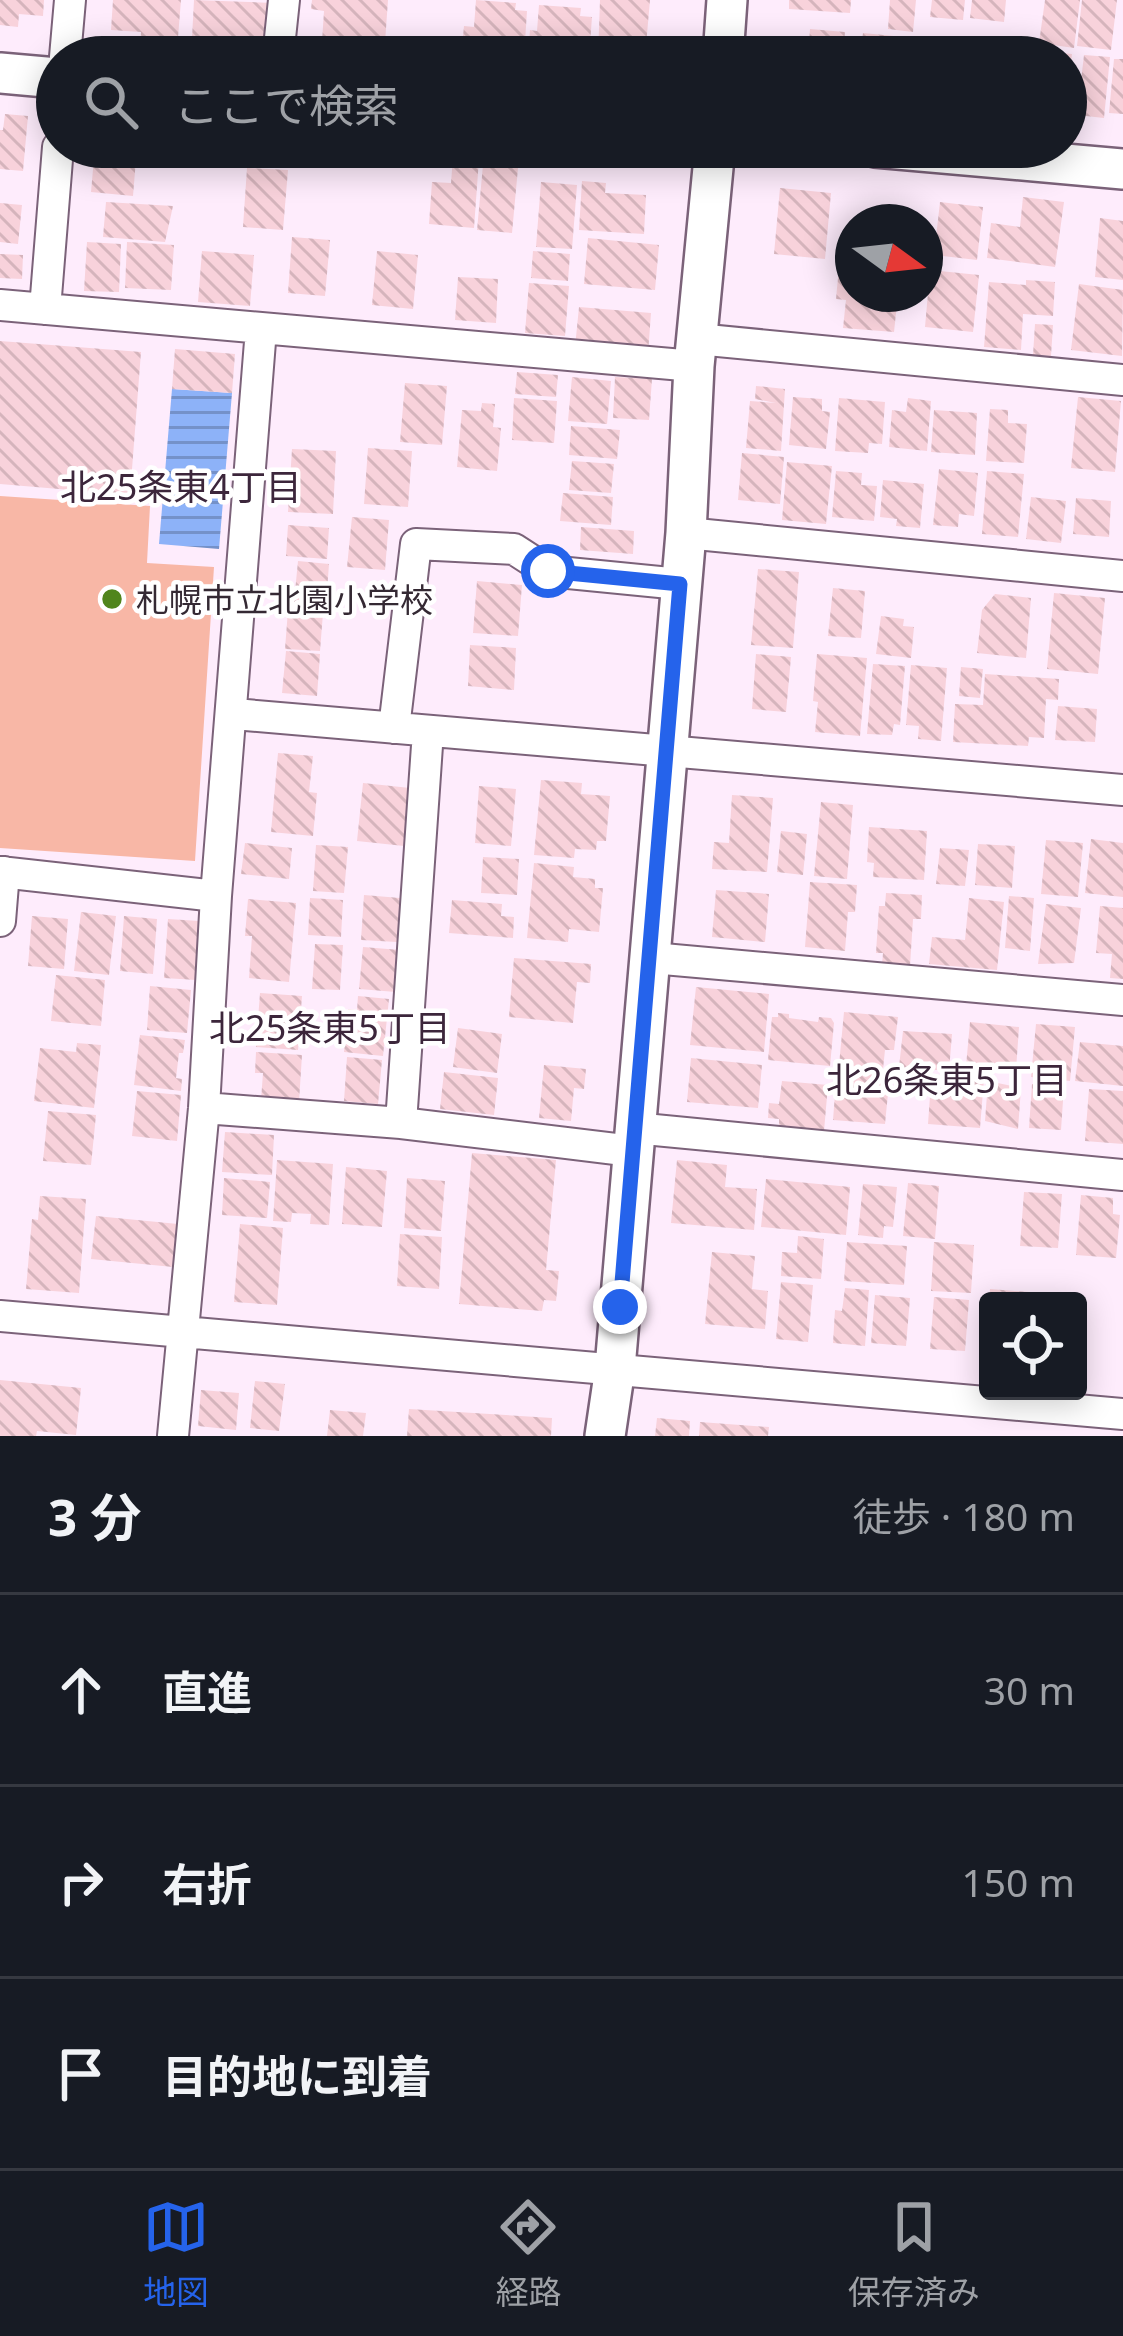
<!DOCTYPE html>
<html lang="ja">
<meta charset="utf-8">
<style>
:root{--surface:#171b24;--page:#242831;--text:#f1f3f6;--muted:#9ea1a6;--line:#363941;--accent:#2563eb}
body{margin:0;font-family:"Noto Sans","Noto Sans JP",sans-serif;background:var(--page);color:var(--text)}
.controls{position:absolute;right:36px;bottom:36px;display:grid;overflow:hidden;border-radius:12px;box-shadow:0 6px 30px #0003}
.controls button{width:108px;height:108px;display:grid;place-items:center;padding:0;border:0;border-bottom:3px solid var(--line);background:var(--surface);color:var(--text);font:60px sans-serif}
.compass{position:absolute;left:835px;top:204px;width:108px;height:108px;border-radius:50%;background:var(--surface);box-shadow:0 6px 30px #0003;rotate:105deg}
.stop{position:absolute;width:36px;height:36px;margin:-27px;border:9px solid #2563eb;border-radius:50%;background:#fff}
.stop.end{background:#2563eb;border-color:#fff;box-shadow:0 3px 12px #0008}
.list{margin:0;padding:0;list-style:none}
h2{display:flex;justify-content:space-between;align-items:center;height:156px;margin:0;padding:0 48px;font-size:51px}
h2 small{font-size:39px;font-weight:400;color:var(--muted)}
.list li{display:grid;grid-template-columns:78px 1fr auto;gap:36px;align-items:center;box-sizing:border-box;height:192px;padding:0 48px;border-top:3px solid var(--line)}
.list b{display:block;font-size:45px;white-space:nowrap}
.list em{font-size:39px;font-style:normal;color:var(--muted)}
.icon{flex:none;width:66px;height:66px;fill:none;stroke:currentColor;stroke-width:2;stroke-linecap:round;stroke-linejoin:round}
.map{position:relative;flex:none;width:1123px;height:1436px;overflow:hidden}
.search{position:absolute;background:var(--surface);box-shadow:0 6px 30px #0003;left:36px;right:36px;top:36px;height:132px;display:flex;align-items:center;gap:30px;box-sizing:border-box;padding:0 42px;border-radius:66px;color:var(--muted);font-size:45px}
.sheet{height:732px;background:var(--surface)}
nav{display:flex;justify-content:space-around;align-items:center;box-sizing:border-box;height:168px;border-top:3px solid var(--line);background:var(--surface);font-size:33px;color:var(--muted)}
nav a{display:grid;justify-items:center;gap:6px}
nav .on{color:var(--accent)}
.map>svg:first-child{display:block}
</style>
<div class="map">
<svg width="1123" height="1436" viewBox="0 0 1123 1436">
<defs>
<pattern id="water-rules" width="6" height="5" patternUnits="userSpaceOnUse" patternTransform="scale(3)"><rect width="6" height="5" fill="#8db2f8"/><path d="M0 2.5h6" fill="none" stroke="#7491c9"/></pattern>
<pattern id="building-back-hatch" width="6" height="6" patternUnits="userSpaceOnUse" patternTransform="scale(3)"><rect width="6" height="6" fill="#f8d2db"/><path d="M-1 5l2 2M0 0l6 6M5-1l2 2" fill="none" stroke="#d5b4bc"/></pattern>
</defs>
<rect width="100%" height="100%" fill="#feecfc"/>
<path fill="#f8b7a6" d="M0,496L150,506L147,563L214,567L195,861L0,848Z"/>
<path fill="url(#water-rules)" d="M172,389L232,393L219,549L159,544Z"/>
<path fill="url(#building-back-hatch)" d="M0,0H44L43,16L19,14L18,27L0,25Z
M113,0H181L177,50L140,47L141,32L111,30Z
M194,0L274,3L271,57H191Z
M312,0H388L384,57H321L324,11L311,9Z
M476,0L516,3L515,10L527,11L524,57H461L464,26L474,27Z
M600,0H650L645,57H598Z
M789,0H851L850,13L789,9Z
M890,0H916L913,32L888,29Z
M932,0H965L963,20L930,17Z
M972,0H1006L1004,22L970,18Z
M1045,0H1080L1074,48L1039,43Z
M1082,0H1117L1111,50L1077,46Z
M539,5L581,8L580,16L592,17L589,57H528L530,30L537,31Z
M810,29L845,32L843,57H808Z
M863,33L924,39L922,57H860Z
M1019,49L1072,54L1069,78H1066V57H1018Z
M1084,55L1110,57L1104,118L1077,115Z
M1114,59H1123V114L1109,113Z
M5,114L28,116L23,171L0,169V130H3Z
M95,147H137L133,196L91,192Z
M453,157L479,159L474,228L429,224L432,182L451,183Z
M483,165L518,168L512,233L477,230Z
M247,168L288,170L283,230L243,227Z
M582,181L606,183L605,193L646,195L644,234L579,230Z
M541,182L577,185L572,249L536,247Z
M780,188L831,193L825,259L774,254Z
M1023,197L1064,202L1055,267L987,258L991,223L1020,227Z
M106,202L173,206L165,242L103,237Z
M940,202L983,207L977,260L934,255Z
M0,203L22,205L18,244L0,242Z
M1100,218L1123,221V280L1095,277Z
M292,237L330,240L325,296L288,293Z
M588,238L659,245L655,290L584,284Z
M87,242L121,244L119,292L84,291Z
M127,242L174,245L171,290L125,288Z
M202,251L254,255L250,306L198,302Z
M377,251L418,255L413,309L372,305Z
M533,251L570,254L568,281L531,278Z
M0,254L23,255L22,279L0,278Z
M839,267L853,268V294H898L894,332L843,328L846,300L836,299Z
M930,270L979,275L973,332L925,327Z
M458,277L498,279L496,323L455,320Z
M1026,280L1055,282L1053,316L1023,314L1021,350L984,347L989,282L1026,285Z
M529,283L569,286L565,336L525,333Z
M1079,284L1123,290L1122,356L1071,350Z
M579,307L651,313L648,354L575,347Z
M1035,324L1053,325L1051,356L1033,355Z
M0,341L141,352L130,495L0,484Z
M175,349L235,354L232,393L172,389Z
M517,372L558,375L556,397L515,394Z
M572,377L611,381L607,424L568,421Z
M615,377L652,379L649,420L613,418Z
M405,383L447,386L442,445L400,442Z
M756,386L785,389L781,451L746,448L750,401L776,403L755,399Z
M793,397L822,399V411L830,412L826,449L789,445Z
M1078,397L1121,401L1115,472L1071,468Z
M514,398L557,401L554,443L512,440Z
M839,398L885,402L882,444L869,443L868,453L835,451Z
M908,398L931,401L927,451L889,447L892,410L906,412Z
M482,403L495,404L493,427L501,428L497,471L457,467L462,410L481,411Z
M990,409L1008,410V423L1027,424L1024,463L986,461Z
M934,410L977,413L975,455L931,452Z
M571,426L620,430L617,459L569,455Z
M368,448L412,451L408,507L364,504Z
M292,449L336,451L333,514L288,512Z
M742,453L784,457L780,504L738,500Z
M572,461L614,464L611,493L569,490Z
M787,462L832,466L826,524L782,520Z
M939,469L978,473L974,516L959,514L958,527L933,525Z
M836,471L862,473L861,485L877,486L874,521L832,517Z
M987,471L1024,474L1018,537L982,534Z
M883,480L924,484L920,528L896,526L897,519L880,517Z
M563,493L613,497L611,525L560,521Z
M1031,497L1066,501L1061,543L1026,539Z
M1076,498L1111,501L1109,537L1073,534Z
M352,517L389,520L385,570L347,567Z
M288,525L329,528L327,559L286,556Z
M581,527L634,531L633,554L580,550Z
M298,561L329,564L326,605L294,602Z
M758,569L799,572L793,648L751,645Z
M477,581L522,585L518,636L473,633Z
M833,588L865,591L861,638L828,636Z
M1054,593L1105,598L1098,674L1047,669Z
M995,594L1031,598L1026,658L977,653L982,610Z
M288,610L323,613L320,651L285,649Z
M881,616L904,619L903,626L914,627L911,658L876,654Z
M470,645L516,648L514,690L468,686Z
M286,651L320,654L317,696L282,693Z
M756,654L791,657L786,712L752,709Z
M817,654L867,658L860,736L815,732L818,702L813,701Z
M873,664L905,666L900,725L894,724L892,735L867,734Z
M911,665L947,668L941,741L918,739L919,726L906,725Z
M961,667L983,669L980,698L959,696Z
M985,674L1059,679L1058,700L1046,699L1044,738L1029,737L1028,746L953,742L955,704L983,705Z
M1058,706L1097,709L1095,742L1055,740Z
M278,753L313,756L309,792L317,793L313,836L271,832Z
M541,780L582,783L581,794L610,796L606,841H597L596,850L575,849L574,858L534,855Z
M363,783L410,788L404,846L357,841Z
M479,786L516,789L511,846L475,843Z
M732,795L773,798L767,872L712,869L714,842L729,843Z
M821,802L853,805L847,879L814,876Z
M869,827L927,831L924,880L873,877L874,863L867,862Z
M781,831L807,834L803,875L777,872Z
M1091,839L1123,843V897L1085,893Z
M1046,840L1083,843L1078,897L1041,894Z
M245,843L292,848L289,879L241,874Z
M978,844L1015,846L1012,888L975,885Z
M316,845L348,847L344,893L313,891Z
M940,848L969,850L965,886L936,884Z
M483,857L519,859L517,895L481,893Z
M534,863L574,867L573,877L595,879V888H603L599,932L569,929L568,942L527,938Z
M810,882L857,885L855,912H848L845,951L805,947Z
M716,890L769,894L765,942L712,937Z
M886,893L922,895L921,919H913L910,966L882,964L883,953H876L879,906H885Z
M364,895L400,898L397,942L361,940Z
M1009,896L1034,898L1030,951L1005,948Z
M310,898L343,900L341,937L308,935Z
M969,898L1004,902L997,970L929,964L932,937L965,940Z
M248,899L296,903L289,982L249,978L252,936H245Z
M452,900L502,904L501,916L514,917L513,938L449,933Z
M1046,904L1081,908L1074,963L1038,964Z
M1100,906L1123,908V979L1110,978L1112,954L1096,953Z
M81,912L116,916L109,975L74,971Z
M32,916L68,919L64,969L28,966Z
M124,916L157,919L153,974L120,971Z
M168,919L199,921L196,980L164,978Z
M315,944L343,945L340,990L312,989Z
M363,947L400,950L396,992L359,989Z
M514,958L591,964L590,983L577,982L573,1023L509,1017Z
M56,975L105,980L101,1026L51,1021Z
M150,986L191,990L187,1033L147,1030Z
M696,987L769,994L764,1052L690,1045Z
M260,993L302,996L298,1050L256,1047Z
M358,996L389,999L383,1056L344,1052L348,1009L357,1010Z
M844,1012L898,1017L894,1050H885L883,1069L839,1065Z
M778,1013L789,1014V1018L818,1022L819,1017L831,1018L834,1023L830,1066L768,1060L772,1017H778Z
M970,1022L1019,1027L1016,1070L966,1066Z
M1036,1024L1075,1027L1070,1081L1031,1077Z
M458,1028L502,1034L497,1073L453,1067Z
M903,1031L952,1034L949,1071L899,1067Z
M140,1035L185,1040L183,1053H179L176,1078L182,1079L181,1091L134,1085Z
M1080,1042L1123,1046V1086L1075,1081Z
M77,1043L101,1045L94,1108L34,1101L40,1048L76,1052Z
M256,1052L302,1055L299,1102L261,1100L263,1073H255Z
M347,1057L382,1060L378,1104L344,1101Z
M691,1058L762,1065L758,1108L687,1102Z
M544,1065L586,1069L584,1089L574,1088L571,1121L539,1118Z
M837,1068L890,1073L885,1124L833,1120Z
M444,1072L498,1078L494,1115L440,1109Z
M926,1074L984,1079L980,1128L928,1124L930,1096L924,1095Z
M782,1081L828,1085L824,1131L779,1127V1119L768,1118L769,1103L779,1104Z
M988,1081L1021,1088L1018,1129L985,1121Z
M1032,1084L1064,1086L1061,1130L1029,1128Z
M1089,1089L1123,1091V1144L1085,1141Z
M137,1091L181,1095L177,1141L132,1136Z
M48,1111L96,1115L91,1165L43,1161Z
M225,1132L274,1135L272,1175L222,1172Z
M472,1153L556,1160L546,1270L559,1271L556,1301L544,1300L542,1311L459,1304Z
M277,1160L333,1164L329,1225L310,1224L311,1214L292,1213L291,1222L273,1221Z
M677,1160L727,1165L725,1187L757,1189L754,1230L671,1223Z
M346,1167L387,1171L382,1227L342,1224Z
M224,1178L270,1182L267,1218L222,1215Z
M407,1178L445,1181L441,1231L404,1228Z
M766,1179L850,1187L846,1235L761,1227Z
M908,1183L939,1186L935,1239L903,1236Z
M863,1184L897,1187L893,1227L884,1226L883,1238L858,1235Z
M1024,1192L1062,1194L1058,1248L1020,1246Z
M1081,1195L1113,1198V1214L1120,1215L1116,1258L1076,1255Z
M40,1196L86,1199L79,1293L26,1289L32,1219L38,1220Z
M96,1216L178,1224L173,1267L91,1259Z
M240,1224L283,1228L277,1305L234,1302Z
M400,1234L442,1237L439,1289L397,1286Z
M798,1236L824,1239L821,1279L781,1276L782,1252L797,1253Z
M847,1242L907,1246L904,1285L844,1281Z
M934,1242L974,1245L971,1293L931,1291Z
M712,1252L755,1256L752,1289L768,1291L765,1329L705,1324Z
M781,1282L813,1285L808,1342L776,1339Z
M845,1288L869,1290L865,1346L833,1343L835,1310L842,1311Z
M990,1289L1042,1293L1041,1301H989Z
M875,1295L910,1298L906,1346L871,1343Z
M934,1297L969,1300L965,1351L930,1349Z
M0,1380L81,1388L76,1435L37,1431L36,1436H0Z
M255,1381L285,1384L279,1431L250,1428Z
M201,1390L239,1393L236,1430L198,1426Z
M409,1409L552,1418L551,1436H407Z
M330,1410L366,1413L363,1436H327Z
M657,1418L690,1421L689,1436H655Z
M700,1422L769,1427L768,1436H699Z"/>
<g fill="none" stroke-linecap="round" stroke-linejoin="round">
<defs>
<path id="minor" d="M65,57L70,0
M278,57L284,0
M0,305L694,366
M45,309L58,147
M697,339L1123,380
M686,533L1123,576
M234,714L1123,790
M394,728L416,544L514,549L548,571L680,584
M0,872L216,896
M0,921L4,872
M652,958L1123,1000
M204,1108L401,1123L632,1151
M401,1123L428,731
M634,1128L1123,1175
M0,1316L1123,1414
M173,1436L204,1108L216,896L261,329"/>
<path id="tertiary" d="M723,57L727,0
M0,73L57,78
M875,147L1123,169
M605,1436L615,1368L686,533L694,366L715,147"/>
</defs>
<use href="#minor" stroke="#7b6279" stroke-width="34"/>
<use href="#tertiary" stroke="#7b6279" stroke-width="44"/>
<use href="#minor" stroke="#fff" stroke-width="30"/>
<use href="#tertiary" stroke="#fff" stroke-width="39"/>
</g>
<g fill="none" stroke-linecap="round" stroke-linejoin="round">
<path stroke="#2563eb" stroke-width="15" d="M548,571L680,584L620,1307"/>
</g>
<circle fill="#50851c" stroke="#fff" stroke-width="4.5" cx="112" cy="599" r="12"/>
<g text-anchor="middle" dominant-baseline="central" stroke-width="9" stroke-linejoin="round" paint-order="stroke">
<g font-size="33" fill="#342933" stroke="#fff" text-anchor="start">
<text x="136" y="599">札幌市立北園小学校</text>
</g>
<g font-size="36" fill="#3c263b" stroke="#fff">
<text x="181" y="486">北25条東4丁目</text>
<text x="330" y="1027">北25条東5丁目</text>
<text x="947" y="1079">北26条東5丁目</text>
</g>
</g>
</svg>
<div class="controls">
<button><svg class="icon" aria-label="locate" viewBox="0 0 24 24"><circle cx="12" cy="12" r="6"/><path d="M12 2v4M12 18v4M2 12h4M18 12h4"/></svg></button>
</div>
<svg class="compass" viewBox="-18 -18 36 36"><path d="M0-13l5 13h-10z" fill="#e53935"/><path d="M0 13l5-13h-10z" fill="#9ea1a6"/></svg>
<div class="stop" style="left:548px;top:571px"></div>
<div class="stop end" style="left:620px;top:1307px"></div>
<div class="search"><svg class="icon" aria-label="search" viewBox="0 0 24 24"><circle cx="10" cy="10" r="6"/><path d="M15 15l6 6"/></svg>ここで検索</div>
</div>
<section class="sheet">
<h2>3 分<small>徒歩 · 180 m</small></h2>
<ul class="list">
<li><svg class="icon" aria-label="ahead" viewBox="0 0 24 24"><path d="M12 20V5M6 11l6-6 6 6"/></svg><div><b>直進</b></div><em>30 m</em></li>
<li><svg class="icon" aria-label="right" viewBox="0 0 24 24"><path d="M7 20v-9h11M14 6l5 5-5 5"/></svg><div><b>右折</b></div><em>150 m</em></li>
<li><svg class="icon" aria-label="arrive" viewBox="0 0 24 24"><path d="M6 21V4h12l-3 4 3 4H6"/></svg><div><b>目的地に到着</b></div></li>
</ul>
</section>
<nav>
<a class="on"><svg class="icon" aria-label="map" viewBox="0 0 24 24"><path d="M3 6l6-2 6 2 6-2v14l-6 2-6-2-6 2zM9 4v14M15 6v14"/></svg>地図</a>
<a><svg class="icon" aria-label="directions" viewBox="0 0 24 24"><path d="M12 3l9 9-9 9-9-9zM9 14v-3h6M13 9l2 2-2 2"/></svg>経路</a>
<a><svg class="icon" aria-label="saved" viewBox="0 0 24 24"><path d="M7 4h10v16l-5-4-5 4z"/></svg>保存済み</a>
</nav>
